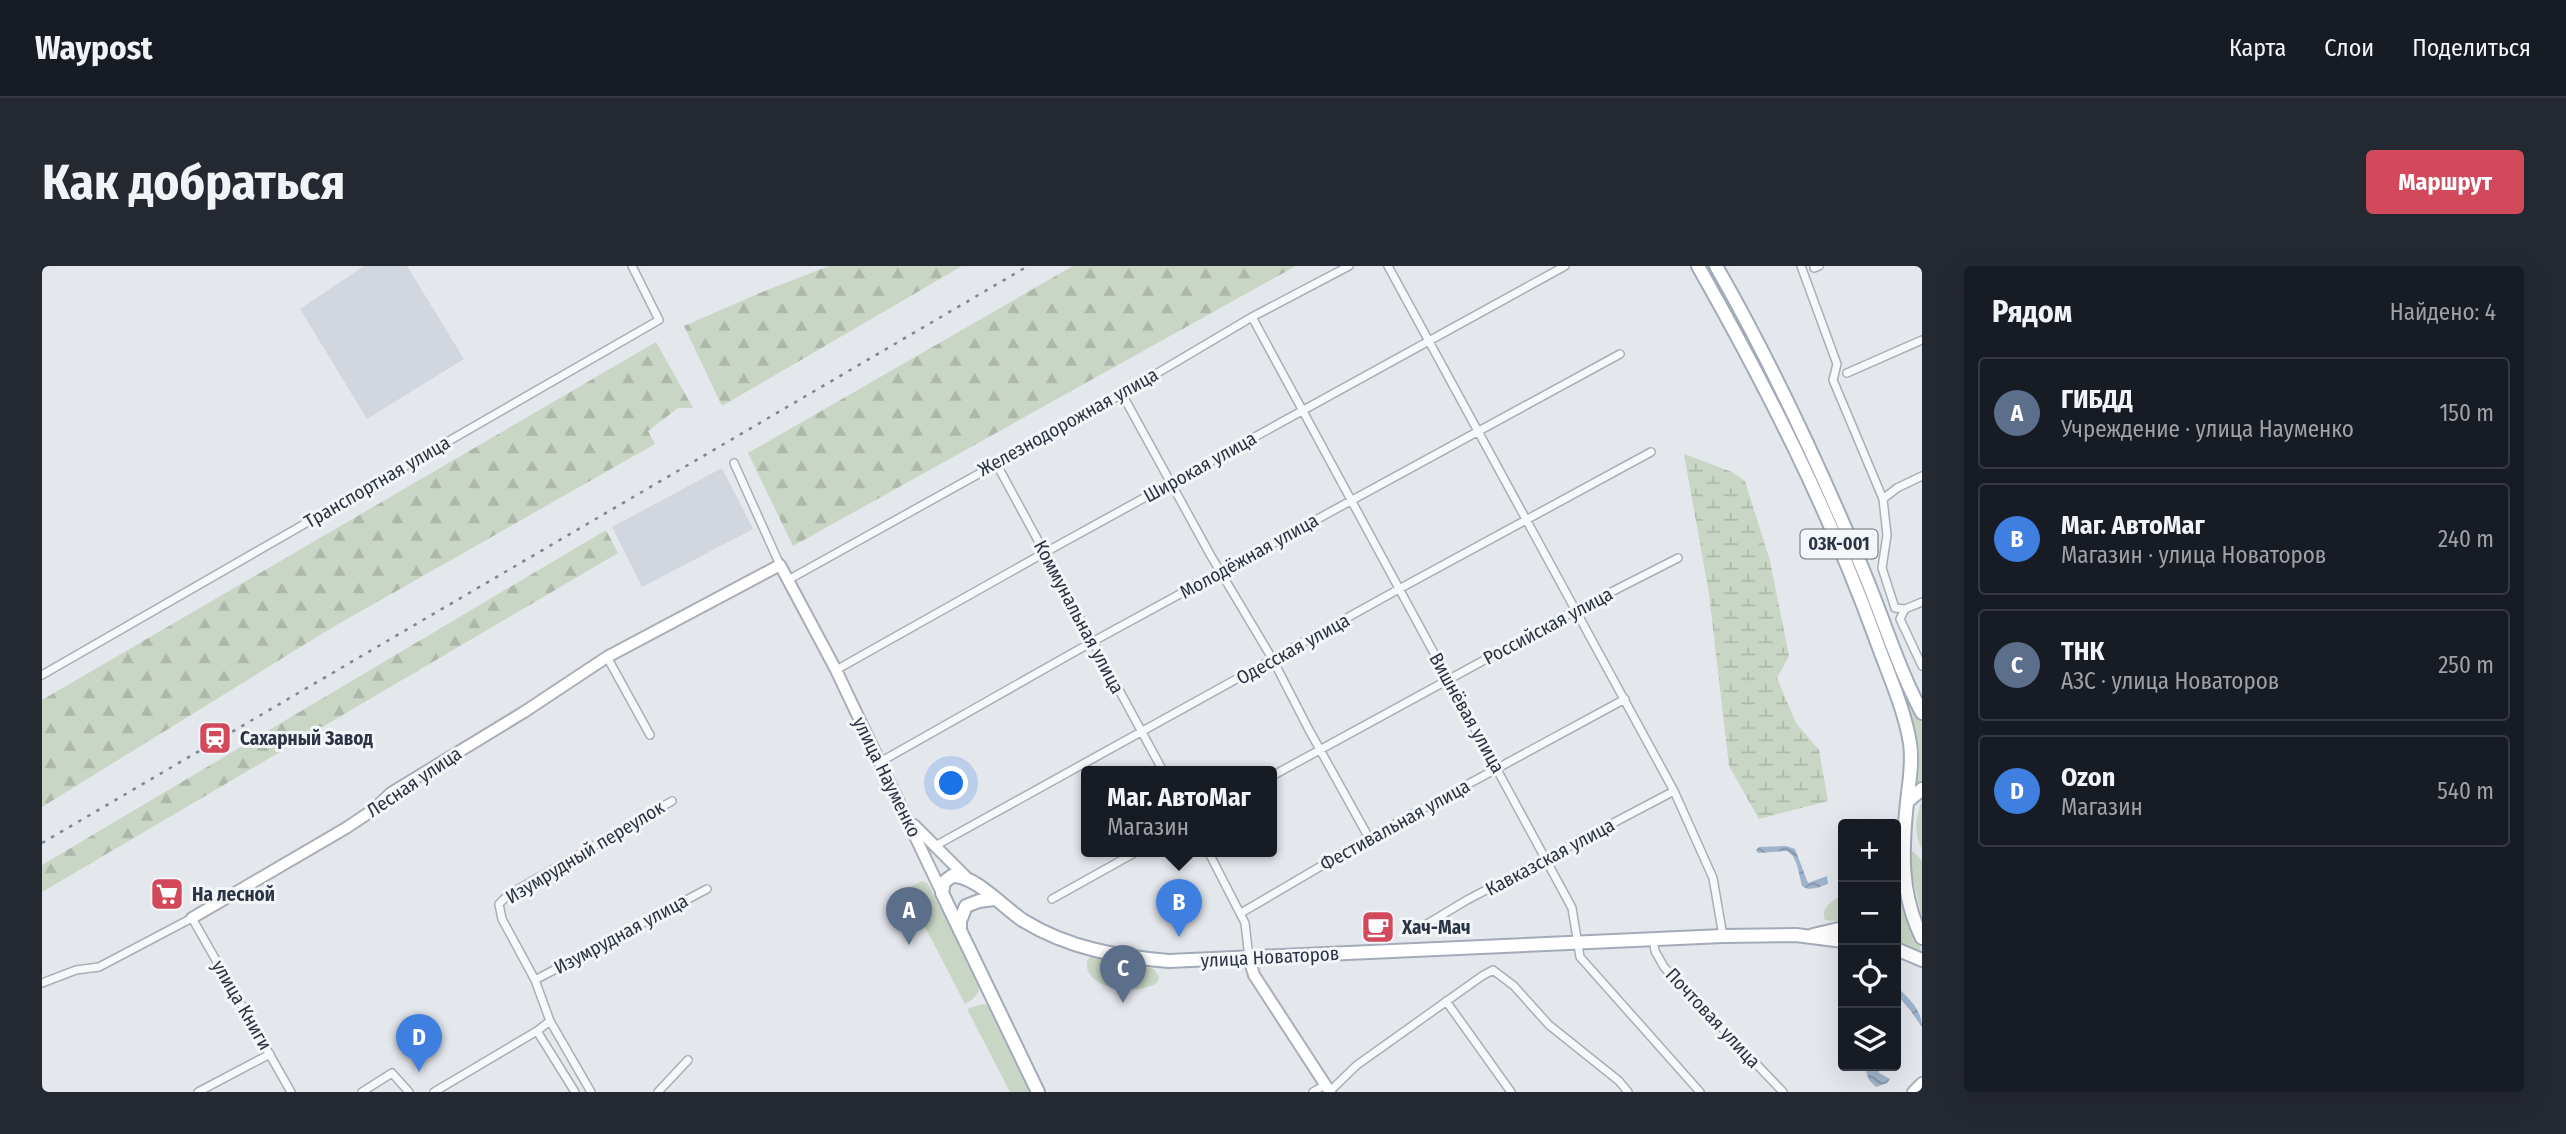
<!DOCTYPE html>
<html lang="ru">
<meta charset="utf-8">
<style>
:root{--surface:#171b24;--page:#242831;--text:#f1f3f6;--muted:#9ea1a6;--line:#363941;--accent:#d1495b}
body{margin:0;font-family:"Fira Sans Condensed",sans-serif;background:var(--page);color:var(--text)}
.controls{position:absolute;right:21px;bottom:21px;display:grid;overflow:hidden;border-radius:7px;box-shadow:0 7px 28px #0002}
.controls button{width:63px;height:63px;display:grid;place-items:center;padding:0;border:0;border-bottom:2px solid var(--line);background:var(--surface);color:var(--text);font:35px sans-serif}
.you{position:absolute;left:910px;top:518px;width:24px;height:24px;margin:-18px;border:5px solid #fff;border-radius:50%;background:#1a73e8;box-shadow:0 0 0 10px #1a73e833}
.badge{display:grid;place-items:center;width:46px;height:46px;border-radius:50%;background:var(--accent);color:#fff;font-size:23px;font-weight:700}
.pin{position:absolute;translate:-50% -58px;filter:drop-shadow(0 2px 4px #0008)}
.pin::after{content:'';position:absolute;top:37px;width:24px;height:21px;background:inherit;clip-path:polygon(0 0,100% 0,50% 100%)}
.popup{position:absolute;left:1039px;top:500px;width:196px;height:91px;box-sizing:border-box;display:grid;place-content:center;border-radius:7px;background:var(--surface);filter:drop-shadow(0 2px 5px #0005);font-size:23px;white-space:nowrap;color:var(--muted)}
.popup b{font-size:26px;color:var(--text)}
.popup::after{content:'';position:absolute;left:50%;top:100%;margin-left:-14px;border:14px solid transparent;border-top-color:var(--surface)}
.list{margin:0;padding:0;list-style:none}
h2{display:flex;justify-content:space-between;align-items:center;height:91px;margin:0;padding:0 28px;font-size:30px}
h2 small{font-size:23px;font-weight:400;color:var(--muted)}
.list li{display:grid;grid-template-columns:46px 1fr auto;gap:21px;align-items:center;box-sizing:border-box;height:112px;margin:0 14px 14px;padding:0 14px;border:2px solid var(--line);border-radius:7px}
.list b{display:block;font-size:26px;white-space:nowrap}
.list p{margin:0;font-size:23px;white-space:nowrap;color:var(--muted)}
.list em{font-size:23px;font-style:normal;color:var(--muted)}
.icon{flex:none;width:38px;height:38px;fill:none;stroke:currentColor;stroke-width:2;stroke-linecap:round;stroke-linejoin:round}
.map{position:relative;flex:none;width:1880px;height:826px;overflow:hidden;border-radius:7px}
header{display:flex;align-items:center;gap:42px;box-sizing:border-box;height:98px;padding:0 35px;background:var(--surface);border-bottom:2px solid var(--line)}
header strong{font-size:33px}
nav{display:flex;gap:38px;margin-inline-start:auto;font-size:24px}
.intro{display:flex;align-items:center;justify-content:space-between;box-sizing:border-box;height:168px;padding:0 42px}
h1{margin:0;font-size:49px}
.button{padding:18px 32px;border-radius:7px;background:var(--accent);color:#fff;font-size:24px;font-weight:700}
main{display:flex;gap:42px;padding:0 42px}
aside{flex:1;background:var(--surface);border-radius:7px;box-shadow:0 7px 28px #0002}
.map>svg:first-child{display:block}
</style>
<header>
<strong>Waypost</strong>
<nav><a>Карта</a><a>Слои</a><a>Поделиться</a></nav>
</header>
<div class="intro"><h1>Как добраться</h1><a class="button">Маршрут</a></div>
<main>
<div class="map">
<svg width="1880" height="826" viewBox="0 0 1880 826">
<defs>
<pattern id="forest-firs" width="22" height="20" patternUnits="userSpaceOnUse" patternTransform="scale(1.75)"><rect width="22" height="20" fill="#c9d6c5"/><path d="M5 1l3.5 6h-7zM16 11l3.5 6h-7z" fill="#adb8ab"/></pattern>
<pattern id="wetland-marsh" width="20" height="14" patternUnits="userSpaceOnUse" patternTransform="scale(1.75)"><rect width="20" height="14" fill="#c9d6c5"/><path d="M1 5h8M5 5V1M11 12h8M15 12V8" fill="none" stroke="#adb8ab"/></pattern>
<pattern id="water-waves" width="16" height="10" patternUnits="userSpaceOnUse" patternTransform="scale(1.75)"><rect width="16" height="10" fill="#9fb4cc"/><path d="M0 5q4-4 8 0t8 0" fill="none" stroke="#8293a7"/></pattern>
</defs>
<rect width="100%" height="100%" fill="#e4e7ec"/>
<path fill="#d2d6de" d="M322,0H365L422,93L325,153L258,43Z
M680,202L711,263L600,321L570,261Z"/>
<path fill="#c9d6c5" d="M1663,0H1668L1741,138L1795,256L1852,396L1880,458V519L1875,522L1874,480L1736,138Z
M1880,534V583C1871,568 1874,550 1880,534Z
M1871,585L1880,595V653L1870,607L1869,588Z
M880,615L886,618L936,717L937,725L931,733L923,738L865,626L868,621Z
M1859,625L1867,657L1880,686L1854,676V637Z
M1801,628V656L1783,654C1778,641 1791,635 1801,628Z
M1052,689L1112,703L1117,711L1116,716C1100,730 1036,724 1046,693Z
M940,738L945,739L950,745L990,826H968L925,743Z"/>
<path fill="url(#forest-firs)" d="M787,0H920L680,140L642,60L725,24Z
M1031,0H1254L751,280L706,187Z
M614,76L651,142H636L606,165L613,178L291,361L0,541V434Z
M564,264L576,287L0,626V599Z"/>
<path fill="url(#wetland-marsh)" d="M1642,188L1690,206L1703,215L1728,295L1747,390L1735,412L1754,457L1777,484L1786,535L1717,553L1687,500L1667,328Z"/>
<path fill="url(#water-waves)" d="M1744,580L1753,583L1766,617L1785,610L1786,618C1777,621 1768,626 1760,620L1755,599L1751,590L1745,585L1716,587L1714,584L1717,581Z
M1854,720C1866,732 1880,743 1880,761L1868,744L1854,728Z
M1822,800H1837V807L1848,813L1845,817L1834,821L1827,814Z"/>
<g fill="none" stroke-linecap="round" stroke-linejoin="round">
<defs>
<path id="street" d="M1346,0L1632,525L1671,612L1681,670
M1759,0L1795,98L1791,114L1841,233
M1772,2L1777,0
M1210,51L1530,642L1538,691L1658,826
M1805,107L1880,74
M1080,128L1169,290L1231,394L1266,462L1327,572
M692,197L738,299
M954,197L1121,505
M746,314L1080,128L1210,51L1307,0
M1863,343L1853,342L1840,302L1845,269L1841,233L1855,222L1880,210
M1863,343L1858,353L1880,400
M1863,343L1880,336
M565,391L608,469
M794,404L1002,287L1523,0
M0,409L617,54L590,0
M838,496L1050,376L1578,88
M1230,510L1534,344L1636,292
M893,580L1357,323L1609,186
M1166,585L1203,657L1207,692
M1010,633L1096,585
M1199,647L1327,572L1583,433
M1385,658L1425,634L1632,525
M1611,673L1613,685L1622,701L1741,826
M493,714L665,623
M0,717L34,704L57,701L150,652L249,826
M1404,735L1469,826
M495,765L533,826
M1288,825L1315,799L1440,710L1451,704L1472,720L1507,759L1577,815L1586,826
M156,826L228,788
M320,826L350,807L367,826
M392,826L495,765L508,755
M549,826L508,755L493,714L460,653L457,638L466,629L630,535
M616,826L646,794
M1271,826L1283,819"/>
<path id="secondary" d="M872,559L925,612
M150,652L304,562L331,544L349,527L482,446L565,391L738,299L794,404L900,627
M1207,692L1212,709L1288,826
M1871,826L1880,817"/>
<path id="primary" d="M1656,0C1724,120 1786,242 1833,371C1845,405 1862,441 1868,477C1871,497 1867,517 1865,536
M1674,0C1729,96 1776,197 1819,299C1840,348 1855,400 1880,447
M1880,523L1865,536C1860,584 1858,628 1880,672
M918,665V655L924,640L937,635L952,633
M1771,669L1801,662
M1854,683L1880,694
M996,826L900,627L902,616L910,610C932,608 963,643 982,655C1026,682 1076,691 1127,695L1681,670L1754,669L1801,675"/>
</defs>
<use href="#street" stroke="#a9aeb7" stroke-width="10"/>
<use href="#secondary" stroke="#a9aeb7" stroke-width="14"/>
<use href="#primary" stroke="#a3abb8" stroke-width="16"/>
<use href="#street" stroke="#f7f8fa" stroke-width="7"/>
<use href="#secondary" stroke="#fff" stroke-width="10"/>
<use href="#primary" stroke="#fff" stroke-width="12"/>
<path stroke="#7d8696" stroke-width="2.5" stroke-dasharray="3.5 7" stroke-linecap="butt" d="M0,577L986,0"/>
</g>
<defs>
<symbol id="station-square" viewBox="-11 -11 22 22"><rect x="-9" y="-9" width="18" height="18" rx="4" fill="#d1495b" stroke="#f4f6f9"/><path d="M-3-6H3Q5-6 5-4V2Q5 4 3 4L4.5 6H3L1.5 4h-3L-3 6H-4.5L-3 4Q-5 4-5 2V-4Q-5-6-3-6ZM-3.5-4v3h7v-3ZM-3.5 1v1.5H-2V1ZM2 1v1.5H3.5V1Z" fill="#fff"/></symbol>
<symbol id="supermarket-square" viewBox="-11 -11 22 22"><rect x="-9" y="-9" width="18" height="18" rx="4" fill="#d1495b" stroke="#f4f6f9"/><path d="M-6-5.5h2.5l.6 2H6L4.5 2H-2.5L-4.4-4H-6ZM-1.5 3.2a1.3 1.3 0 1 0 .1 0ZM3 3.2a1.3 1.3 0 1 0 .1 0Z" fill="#fff"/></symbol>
<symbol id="cafe-square" viewBox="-11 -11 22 22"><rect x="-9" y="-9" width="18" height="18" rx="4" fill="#d1495b" stroke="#f4f6f9"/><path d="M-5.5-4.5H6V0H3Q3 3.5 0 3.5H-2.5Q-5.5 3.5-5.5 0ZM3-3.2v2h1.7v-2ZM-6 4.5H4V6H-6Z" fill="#fff"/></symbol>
</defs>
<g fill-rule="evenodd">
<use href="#station-square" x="154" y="453" width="38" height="38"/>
<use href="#supermarket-square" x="106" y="609" width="38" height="38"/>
<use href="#cafe-square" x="1317" y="642" width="38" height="38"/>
</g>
<g text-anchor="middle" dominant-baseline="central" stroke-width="6" stroke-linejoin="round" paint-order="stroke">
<rect fill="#f4f6f9" stroke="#676e7b" stroke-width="2" x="1758.5" y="263.5" width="77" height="29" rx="5"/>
<g font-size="18" font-weight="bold" fill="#2b3445">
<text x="1797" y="278">03К-001</text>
</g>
<g font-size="19" fill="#2b3445" stroke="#f4f6f9">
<text transform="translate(1026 156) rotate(-29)">Железнодорожная улица</text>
<text transform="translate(1158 201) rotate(-29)">Широкая улица</text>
<text transform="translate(335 216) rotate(-30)">Транспортная улица</text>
<text transform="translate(1207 290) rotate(-29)">Молодёжная улица</text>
<text transform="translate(1037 351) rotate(62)">Коммунальная улица</text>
<text transform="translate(1506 360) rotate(-28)">Российская улица</text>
<text transform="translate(1251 383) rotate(-29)">Одесская улица</text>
<text transform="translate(1425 447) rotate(61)">Вишнёвая улица</text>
<text transform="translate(845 511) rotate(64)">улица Науменко</text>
<text transform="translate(372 516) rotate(-34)">Лесная улица</text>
<text transform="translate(1353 559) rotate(-29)">Фестивальная улица</text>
<text transform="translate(543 586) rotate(-31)">Изумрудный переулок</text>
<text transform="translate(1508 591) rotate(-28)">Кавказская улица</text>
<text transform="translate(579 668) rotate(-28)">Изумрудная улица</text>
<text transform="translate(1228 691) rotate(-3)">улица Новаторов</text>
<text transform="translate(200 739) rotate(60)">улица Книги</text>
<text transform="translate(1671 752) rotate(47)">Почтовая улица</text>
</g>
<g font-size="19" font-weight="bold" fill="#2b3445" stroke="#f4f6f9" text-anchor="start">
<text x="198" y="472">Сахарный Завод</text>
<text x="150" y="628">На лесной</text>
<text x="1360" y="661">Хач-Мач</text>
</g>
</g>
</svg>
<div class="controls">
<button>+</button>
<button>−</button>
<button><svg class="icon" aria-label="locate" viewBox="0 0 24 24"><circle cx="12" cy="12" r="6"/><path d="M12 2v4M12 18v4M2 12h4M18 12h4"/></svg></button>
<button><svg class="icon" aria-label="layers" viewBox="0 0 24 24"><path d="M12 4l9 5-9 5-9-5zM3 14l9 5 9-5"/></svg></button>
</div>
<div class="you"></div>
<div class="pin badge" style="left:867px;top:679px;background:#5c6f8a">A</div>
<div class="pin badge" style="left:1137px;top:671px;background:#3f7fe0">B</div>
<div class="popup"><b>Маг. АвтоМаг</b>Магазин</div>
<div class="pin badge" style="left:1081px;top:737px;background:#5c6f8a">C</div>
<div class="pin badge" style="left:377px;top:806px;background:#3f7fe0">D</div>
</div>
<aside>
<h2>Рядом<small>Найдено: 4</small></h2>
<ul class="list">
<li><span class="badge" style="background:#5c6f8a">A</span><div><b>ГИБДД</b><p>Учреждение · улица Науменко</p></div><em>150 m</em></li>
<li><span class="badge" style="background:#3f7fe0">B</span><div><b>Маг. АвтоМаг</b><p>Магазин · улица Новаторов</p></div><em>240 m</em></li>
<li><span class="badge" style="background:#5c6f8a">C</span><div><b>ТНК</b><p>АЗС · улица Новаторов</p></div><em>250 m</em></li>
<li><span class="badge" style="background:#3f7fe0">D</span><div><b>Ozon</b><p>Магазин</p></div><em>540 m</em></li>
</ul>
</aside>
</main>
